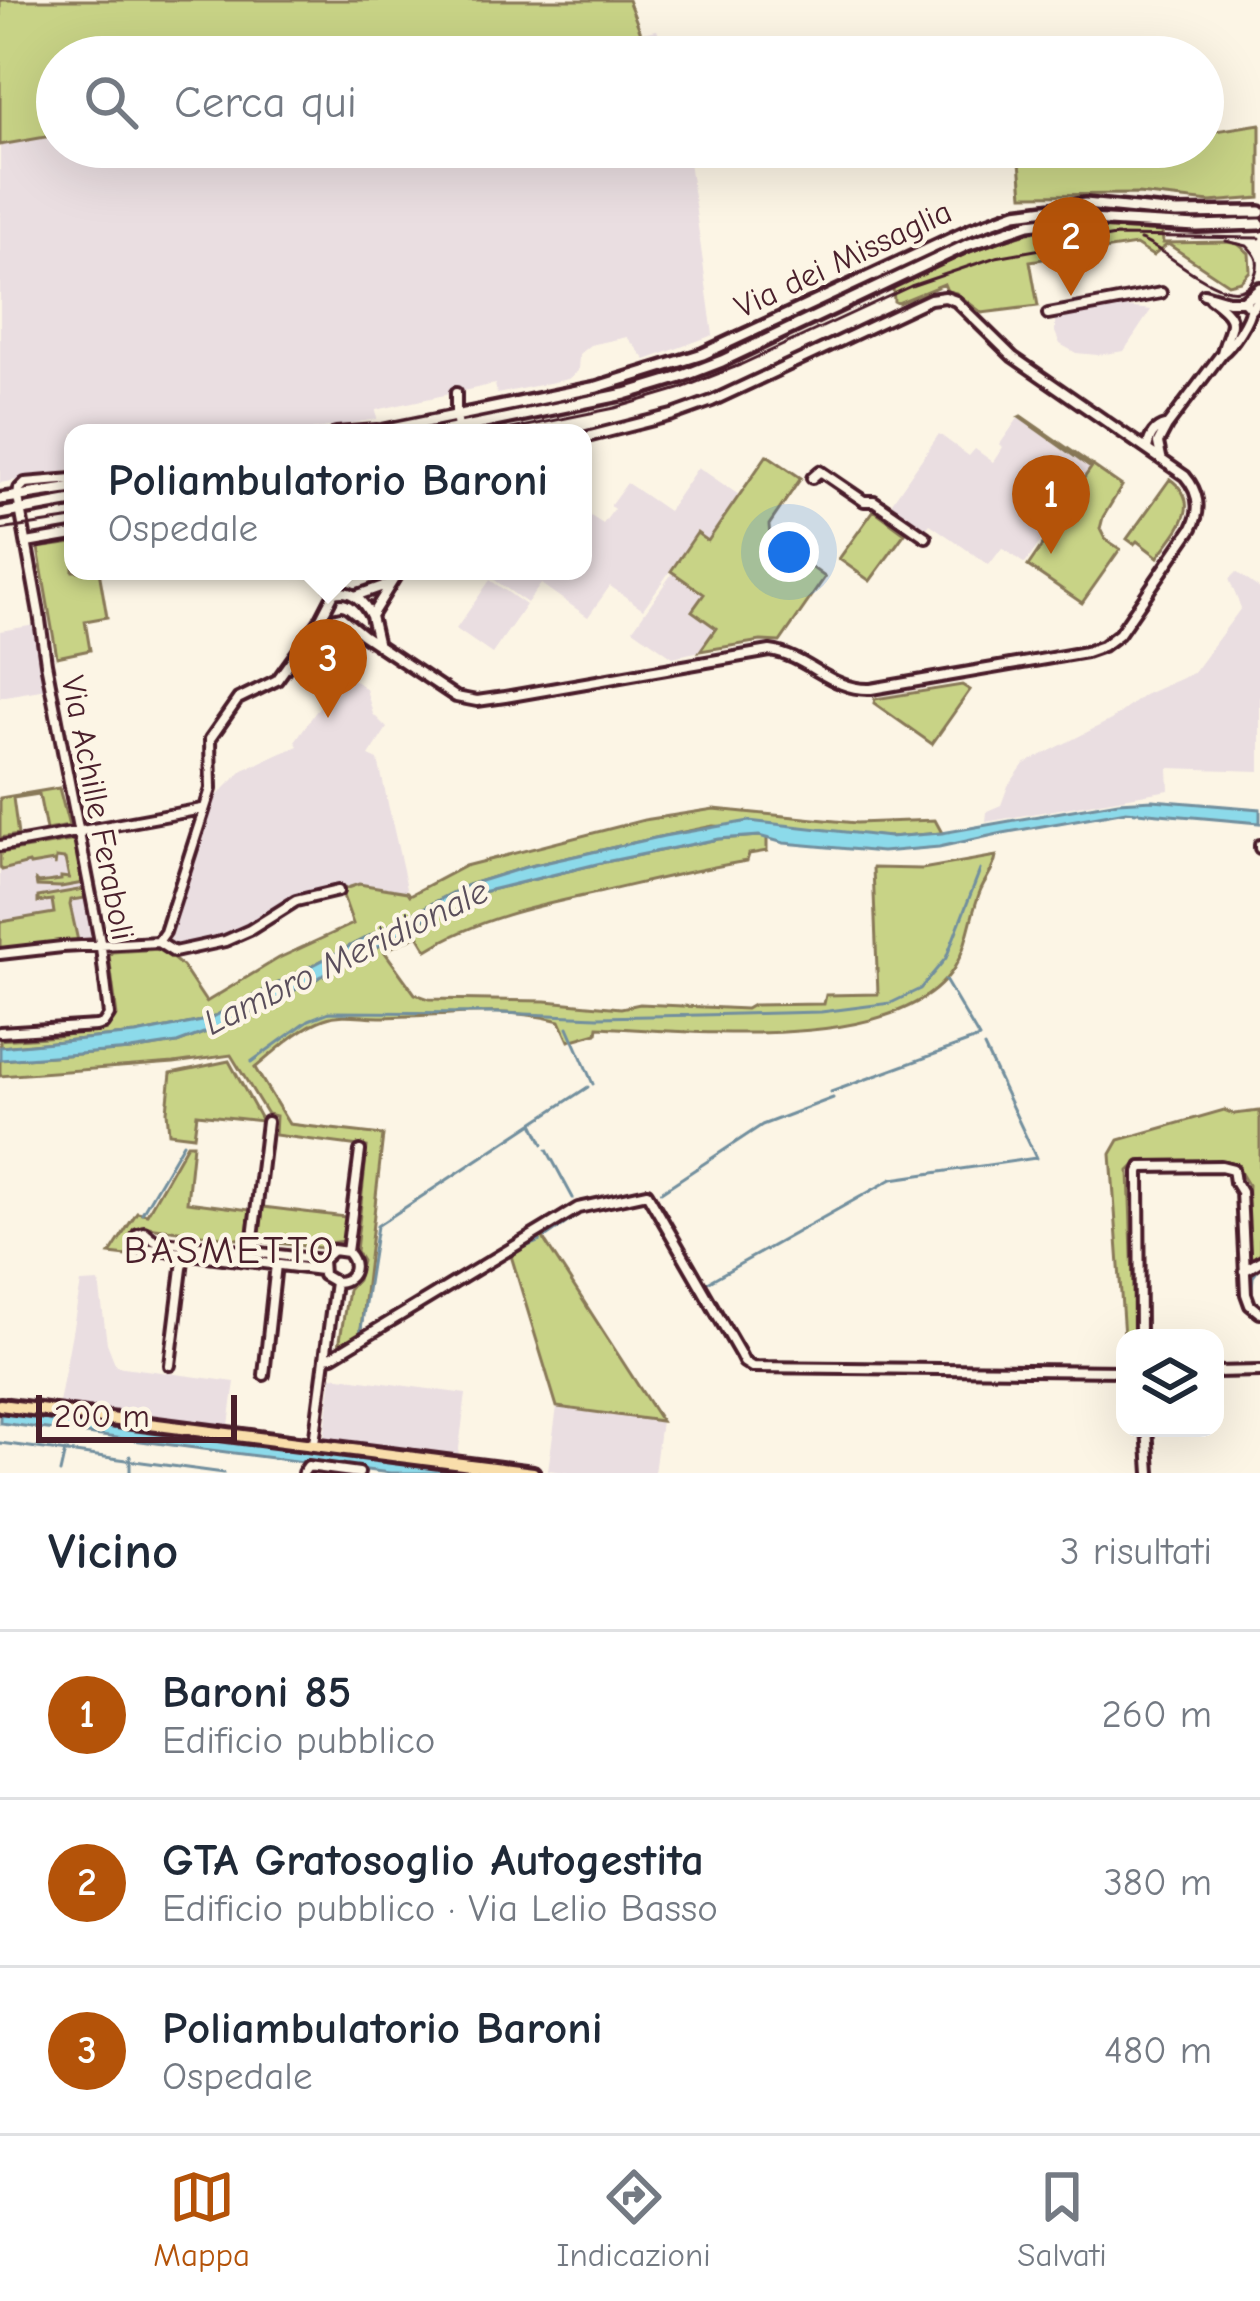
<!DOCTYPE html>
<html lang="it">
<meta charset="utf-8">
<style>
:root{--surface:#fff;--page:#f6f6f7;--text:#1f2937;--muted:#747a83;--line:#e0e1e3;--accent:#b45309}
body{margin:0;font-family:"Comic Neue",sans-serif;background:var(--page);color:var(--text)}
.controls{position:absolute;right:36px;bottom:36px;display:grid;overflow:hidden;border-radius:24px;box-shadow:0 12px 48px #0002}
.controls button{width:108px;height:108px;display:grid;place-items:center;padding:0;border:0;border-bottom:3px solid var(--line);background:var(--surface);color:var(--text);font:60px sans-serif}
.scale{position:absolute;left:36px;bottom:30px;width:201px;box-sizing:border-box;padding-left:12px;border:6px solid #4a1f2b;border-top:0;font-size:33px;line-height:42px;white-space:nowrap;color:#4a1f2b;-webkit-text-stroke:9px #fcf5e5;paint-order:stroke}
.you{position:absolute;left:789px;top:552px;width:42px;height:42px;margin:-30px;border:9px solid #fff;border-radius:50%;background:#1a73e8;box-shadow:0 0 0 18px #1a73e833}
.badge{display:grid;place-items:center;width:78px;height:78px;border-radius:50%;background:var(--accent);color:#fff;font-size:39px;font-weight:700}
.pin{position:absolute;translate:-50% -99px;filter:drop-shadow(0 3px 6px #0008)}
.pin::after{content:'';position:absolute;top:63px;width:42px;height:36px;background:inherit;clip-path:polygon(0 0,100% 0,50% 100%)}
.popup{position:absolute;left:64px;top:424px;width:528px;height:156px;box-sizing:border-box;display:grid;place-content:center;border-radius:24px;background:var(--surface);filter:drop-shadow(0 3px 9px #0005);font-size:39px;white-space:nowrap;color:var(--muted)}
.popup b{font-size:45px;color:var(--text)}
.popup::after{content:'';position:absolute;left:50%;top:100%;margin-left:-24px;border:24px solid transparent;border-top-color:var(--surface)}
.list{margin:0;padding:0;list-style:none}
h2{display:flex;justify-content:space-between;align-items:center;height:156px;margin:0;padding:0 48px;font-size:51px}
h2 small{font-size:39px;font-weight:400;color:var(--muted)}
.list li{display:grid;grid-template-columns:78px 1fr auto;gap:36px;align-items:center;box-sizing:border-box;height:168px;padding:0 48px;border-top:3px solid var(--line)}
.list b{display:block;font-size:45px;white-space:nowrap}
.list p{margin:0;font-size:39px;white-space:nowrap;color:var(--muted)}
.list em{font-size:39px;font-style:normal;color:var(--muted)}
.icon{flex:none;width:66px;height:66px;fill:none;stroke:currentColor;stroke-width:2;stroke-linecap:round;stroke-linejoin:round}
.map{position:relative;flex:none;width:1260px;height:1473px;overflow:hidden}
.search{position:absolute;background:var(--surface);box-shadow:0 12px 48px #0002;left:36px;right:36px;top:36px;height:132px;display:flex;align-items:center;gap:30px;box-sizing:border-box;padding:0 42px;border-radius:66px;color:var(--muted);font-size:45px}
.sheet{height:660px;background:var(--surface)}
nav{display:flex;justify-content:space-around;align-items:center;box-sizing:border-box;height:168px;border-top:3px solid var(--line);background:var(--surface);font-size:33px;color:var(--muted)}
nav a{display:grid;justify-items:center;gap:6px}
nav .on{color:var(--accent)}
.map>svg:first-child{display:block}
</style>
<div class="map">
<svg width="1260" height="1473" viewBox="0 0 1260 1473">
<rect width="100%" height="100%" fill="#fcf5e5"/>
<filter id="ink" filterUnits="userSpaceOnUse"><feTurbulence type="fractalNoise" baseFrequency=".00833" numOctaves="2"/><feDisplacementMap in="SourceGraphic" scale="24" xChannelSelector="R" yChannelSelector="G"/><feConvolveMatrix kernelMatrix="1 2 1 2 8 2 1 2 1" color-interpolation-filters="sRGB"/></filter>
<g filter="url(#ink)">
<path fill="#eadee1" d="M657,30L667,57H511Z
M57,135V147H687L713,335L646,360L627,337L590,345L579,354L578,371L568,379L497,394L495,384L376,410L377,419L293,433H73V470L0,483V145Z
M1125,301L1126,307L1151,310L1124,351L1098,355L1076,353L1060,344L1055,332V321L1048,314Z
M1019,417L1092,468L1025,564L1002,548L989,565L930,524L923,533L888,508L939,434L969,456L975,449L993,462L1003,447L1000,444Z
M698,467L739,495L708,542L697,533L643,609L610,586L588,617L541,584L527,603L492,578L497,571H583V517L586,513L603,524L614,509L610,506L627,483L668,511Z
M673,572L705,594L716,628L700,651L673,657L633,629Z
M1236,572L1260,589V771L1168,768L1169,790L986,822L987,811L1001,805L1008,786L1024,764L1111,720L1144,695L1193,673L1241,608L1229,579Z
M490,580L526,605L492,654L456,629Z
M41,624L52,688L0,697V631Z
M344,672L366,689L373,714L387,728L369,756L378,760L408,892L359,884L296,901L250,930L174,952L158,942L204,809L243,770L298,746L295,741Z
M76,840L92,939L0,950V853Z
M99,1282L107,1343L116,1366L235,1382L229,1425L59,1403L81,1283Z
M332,1376L466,1394L458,1456L324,1439Z
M557,1407L661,1421L654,1473H569L548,1470Z"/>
<path fill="#c8d386" stroke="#897958" stroke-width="3" d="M0,0H628L641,33L511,57H57V135L0,145Z
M1260,124V198L1210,202L1138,194L1023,195L1020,162L1115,147H1203V133Z
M1062,226L1162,232L1163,243L1227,242L1238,244L1249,253L1250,271L1241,281L1228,284L1168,244L1153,256L1136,245L1030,261L1038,306L982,313L956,293L947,291L944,284L898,303L894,301L893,288L896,286C952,259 1000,236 1062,226Z
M1021,416L1122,486L1103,517L1100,529L1105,539L1120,549L1082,603L1028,566L1066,510L1064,507L1091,468L1019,417Z
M767,455L801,478L769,525L770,537L825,577L780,642L761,641L700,651L716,628L692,611L704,594L671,571L697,533L708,541Z
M1170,479C1205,505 1176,531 1158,557L1137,541L1134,544L1127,539Z
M874,510L905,533L870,581L839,559Z
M73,543V571H99L107,617L85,621L90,650L57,657L38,548Z
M962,685L970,690L932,744L874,703L875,699Z
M59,788L69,826L46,830L39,794L13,798L18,835L0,838V798Z
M714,809L856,823L935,820L942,833L889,837L713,826L664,836L526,867L468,885L207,1020L136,1034L0,1047V1040C32,1037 94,1039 117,1016L109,956L112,952L161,949L182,966L206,1002L279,958L353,924L341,890L359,884L408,892L410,895L465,866L644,820Z
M759,836L767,837V851L749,854L747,861C698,869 650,881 602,892C542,905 480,917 427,950L418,935L384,951L415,994L429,999L546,1001L621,1008L640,1004L746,1009L753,1005L824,1004L826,995L878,994L873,868L922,869L996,856C994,870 987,876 981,889C969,917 969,948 950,974C891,1054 687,1031 598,1027L597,1033L569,1041L560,1021C500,1005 440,1017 380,1017C360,1017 343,1012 324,1019C299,1028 276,1051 255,1068L289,1124L383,1135L360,1337L339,1346L348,1290L357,1280L362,1261L356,1251L367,1147L275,1135L276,1116L267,1114L231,1055L174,1063L0,1076V1060L130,1050L177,1043L236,1021L381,945L440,910L478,893L605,862L718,839Z
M76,840L83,883L61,887L37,886L36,881L39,883L61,880V877L69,878L65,859L56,858L55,866L54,861L30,865L29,863L2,870L0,867V853Z
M84,889L85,898L71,900L70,905L78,941L0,950V919L1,922L54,913L52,900L38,902V897Z
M229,1061L262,1121L197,1114L194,1136L169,1133L167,1111L171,1073Z
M1224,1110L1234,1114L1260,1111V1257L1248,1263L1245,1262L1248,1185L1236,1165L1139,1161L1129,1171L1135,1338H1125V1350L1111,1154L1119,1140Z
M187,1144H193L187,1202L250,1210L246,1240L141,1226L131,1234L127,1256L110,1254L137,1212L147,1214Z
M263,1207L346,1217L343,1241L329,1243L322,1248L258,1241Z
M540,1231L546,1243L661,1421L557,1407L509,1249Z"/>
<path fill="#8cdaea" stroke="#728f9e" stroke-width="3" d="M1153,800L1260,809V823L1126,811L1003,833L939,847L882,852L784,843L759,836L718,839L605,862L478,893L440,910L381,945L236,1021L177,1043L130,1050L0,1060V1047L136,1034L207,1020L468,885L526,867L664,836L749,821L889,837L942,833L1118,802Z
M0,1410L482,1473H390L0,1423Z"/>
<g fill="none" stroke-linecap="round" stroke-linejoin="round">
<path stroke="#728f9e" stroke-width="3" d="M568,1027L593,1084
M251,1062L309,1020L329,1012L500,1013L598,1017L700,1015L821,1012L891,1003L920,989L946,958L980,870
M831,1092L979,1038L945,980
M543,1144L533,1123L588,1087
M547,1150L573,1198
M661,1192L762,1125L833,1098
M655,1196L706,1283L892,1179L1036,1158L984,1047
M142,1213L183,1143
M546,1237L581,1213L645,1198L648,1199
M1251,1299L1253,1277L1260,1267
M360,1335L377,1226L533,1123
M341,1356L515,1251L540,1241
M1215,1378L1260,1377
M0,1443L224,1473
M60,1473L65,1451
M130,1473V1456"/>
<defs>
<path id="street" d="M1210,298C1242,321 1230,322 1222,353
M1048,314L1161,293
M456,393V416L459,433
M336,433L377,430
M1147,449C1149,438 1153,429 1165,426
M1161,457L1158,443L1167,426L1222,353C1232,346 1250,318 1250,308L1244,301H1228L1204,294
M812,478L820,471L864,501H874L926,537
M27,543L73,535
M317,571L325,576L334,593
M355,596L389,584
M319,622L341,617L363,635L456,697L477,701L505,697L770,651C808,656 831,691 871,689L1086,652L1103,646L1119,634L1192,528C1202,509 1198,491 1185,476L1013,357L956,301L945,297L930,299L712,401L673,415L583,438
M377,642L371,616L399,571
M1260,845V848
M0,846L202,809
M158,942L165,932L211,789L210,739L238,699L277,680L319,622L334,593C352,588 364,602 371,616
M0,954L62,947L158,942L174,952L225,941L250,930L296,901L338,891
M0,1032L96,1026L103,1024L109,1015L101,947L46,663L39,613L18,497L19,489L25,483L73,479
M347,1252L360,1151
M251,1254L267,1122
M321,1270L134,1247L138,1234L144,1232L155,1241L322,1260
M1244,1271L1260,1261
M335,1282L323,1275L322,1260L333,1250L347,1252
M335,1282C353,1282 360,1266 347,1252
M1140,1338L1139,1172L1141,1167L1221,1166L1233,1169L1235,1182L1241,1192L1246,1294L1250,1305L1260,1313
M325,1357L333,1356L578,1208L647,1193L740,1354L744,1362L752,1367L1125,1371
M170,1365L184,1252
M1215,1372L1260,1371
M264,1375L276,1264
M1147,1428L1150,1473
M314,1443L335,1282
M303,1473L308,1466L359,1473"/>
<path id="secondary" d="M1244,301L1260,288
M1251,309L1260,298
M372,433L597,387L703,354L972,229L1016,213L1085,204L1176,213L1260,212
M436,433L625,394L678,378L722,361L967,245L1029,224L1071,219L1197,226L1260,224
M0,499L73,488
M0,514L73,501"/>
<path id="primary" d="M0,1405L533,1473"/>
</defs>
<use href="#street" stroke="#4a1f2b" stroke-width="16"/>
<use href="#secondary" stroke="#4a1f2b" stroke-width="18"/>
<use href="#primary" stroke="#4a1f2b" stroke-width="20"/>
<use href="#street" stroke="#fcf5e5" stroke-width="8"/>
<use href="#secondary" stroke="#fcf5e5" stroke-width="9"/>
<use href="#primary" stroke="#f9deab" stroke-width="10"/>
<path stroke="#4a1f2b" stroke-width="3" d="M1140,240C1168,248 1240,325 1256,272C1260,260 1255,254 1247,246L1226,241
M493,433L615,408L679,389L740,365L911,286L996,257L1115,236L1260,238
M0,530L73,519"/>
</g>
</g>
<g text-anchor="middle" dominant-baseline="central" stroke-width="9" stroke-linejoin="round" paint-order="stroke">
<g font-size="33" fill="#4a1f2b" stroke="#fcf5e5">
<text transform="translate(843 259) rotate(-25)">Via dei Missaglia</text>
<text transform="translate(98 808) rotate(79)">Via Achille Feraboli</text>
</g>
<g font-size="36" font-style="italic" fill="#5a4e5b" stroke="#fcf5e5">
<text transform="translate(346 957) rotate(-26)">Lambro Meridionale</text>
</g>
<g font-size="39" letter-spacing="3" fill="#4a1f2b" stroke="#fcf5e5">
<text x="230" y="1250">BASMETTO</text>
</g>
</g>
</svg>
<div class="controls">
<button><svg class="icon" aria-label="layers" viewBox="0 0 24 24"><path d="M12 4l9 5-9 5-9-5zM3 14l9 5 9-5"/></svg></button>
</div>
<div class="scale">200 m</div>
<div class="you"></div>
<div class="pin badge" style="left:1051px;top:554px">1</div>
<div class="pin badge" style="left:1071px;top:296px">2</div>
<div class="pin badge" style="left:328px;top:718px">3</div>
<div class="popup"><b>Poliambulatorio Baroni</b>Ospedale</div>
<div class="search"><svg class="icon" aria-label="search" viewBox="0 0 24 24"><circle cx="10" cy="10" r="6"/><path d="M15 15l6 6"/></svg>Cerca qui</div>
</div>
<section class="sheet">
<h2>Vicino<small>3 risultati</small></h2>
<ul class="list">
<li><span class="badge">1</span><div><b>Baroni 85</b><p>Edificio pubblico</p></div><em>260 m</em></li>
<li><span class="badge">2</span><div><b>GTA Gratosoglio Autogestita</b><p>Edificio pubblico · Via Lelio Basso</p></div><em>380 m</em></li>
<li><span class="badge">3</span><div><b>Poliambulatorio Baroni</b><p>Ospedale</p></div><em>480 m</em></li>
</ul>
</section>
<nav>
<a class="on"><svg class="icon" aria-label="map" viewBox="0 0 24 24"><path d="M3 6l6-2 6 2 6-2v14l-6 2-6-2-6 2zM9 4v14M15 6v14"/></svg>Mappa</a>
<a><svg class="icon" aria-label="directions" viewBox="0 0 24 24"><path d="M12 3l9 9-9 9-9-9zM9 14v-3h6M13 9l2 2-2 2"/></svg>Indicazioni</a>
<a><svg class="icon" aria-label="saved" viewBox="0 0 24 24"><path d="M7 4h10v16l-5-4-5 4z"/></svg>Salvati</a>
</nav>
